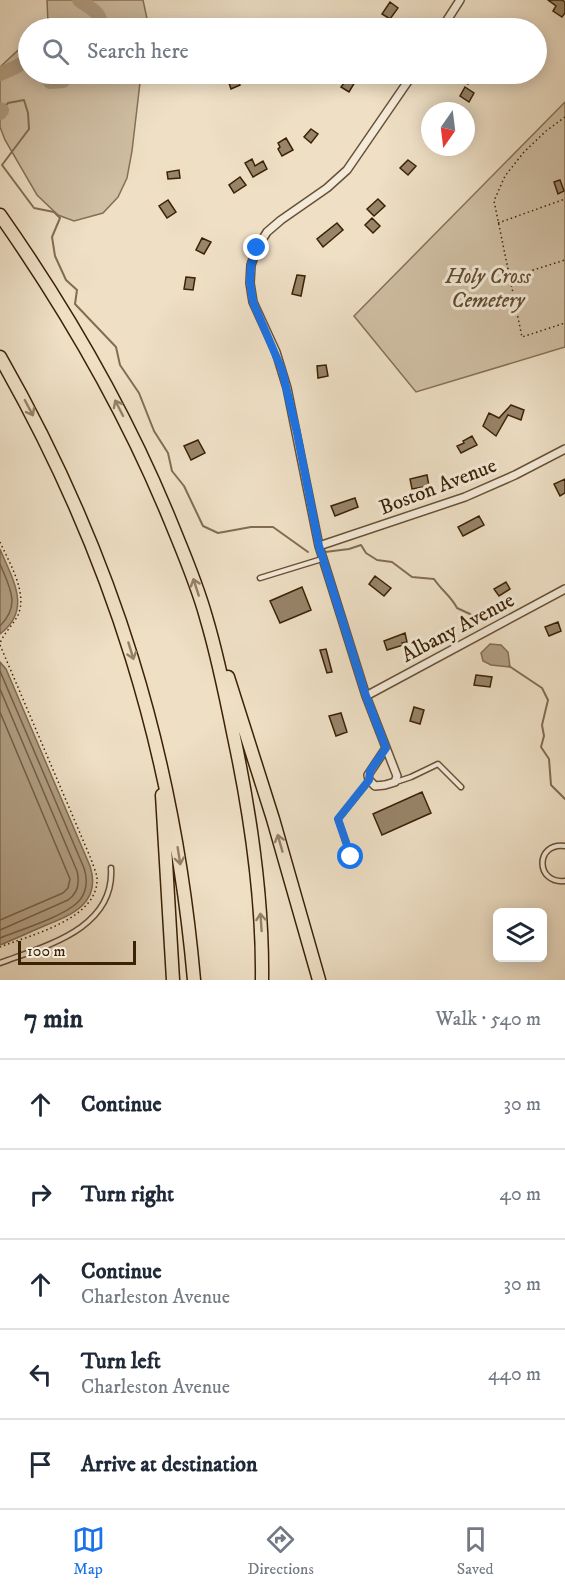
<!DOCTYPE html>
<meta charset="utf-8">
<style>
:root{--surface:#fff;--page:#f2f2f3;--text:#1f2937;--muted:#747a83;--line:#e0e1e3;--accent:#1a73e8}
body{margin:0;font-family:"IM FELL DW Pica",serif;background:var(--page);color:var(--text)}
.controls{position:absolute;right:18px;bottom:18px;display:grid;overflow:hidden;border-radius:9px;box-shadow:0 3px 15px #0003}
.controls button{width:54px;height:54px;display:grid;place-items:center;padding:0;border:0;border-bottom:2px solid var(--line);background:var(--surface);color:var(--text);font:30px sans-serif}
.compass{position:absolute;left:421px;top:102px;width:54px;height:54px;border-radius:50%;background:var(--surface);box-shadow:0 3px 15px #0003;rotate:194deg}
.scale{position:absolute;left:18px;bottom:15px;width:118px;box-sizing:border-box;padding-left:6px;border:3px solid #3b2205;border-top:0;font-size:16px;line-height:21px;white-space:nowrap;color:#3b2205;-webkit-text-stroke:4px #f4ead9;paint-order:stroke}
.stop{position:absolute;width:18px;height:18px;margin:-14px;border:4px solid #1a73e8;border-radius:50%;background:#fff}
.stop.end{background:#1a73e8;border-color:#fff;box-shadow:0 2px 6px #0008}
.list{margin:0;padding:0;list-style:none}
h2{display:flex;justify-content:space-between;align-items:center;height:78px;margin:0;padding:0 24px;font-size:26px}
h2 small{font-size:20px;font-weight:400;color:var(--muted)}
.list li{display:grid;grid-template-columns:39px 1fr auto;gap:18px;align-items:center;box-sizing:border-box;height:90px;padding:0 24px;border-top:2px solid var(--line)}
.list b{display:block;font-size:22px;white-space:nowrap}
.list p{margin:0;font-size:20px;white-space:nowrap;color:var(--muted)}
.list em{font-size:20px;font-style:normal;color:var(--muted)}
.icon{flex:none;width:33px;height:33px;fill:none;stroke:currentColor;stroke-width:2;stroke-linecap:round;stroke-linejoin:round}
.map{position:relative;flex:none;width:565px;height:980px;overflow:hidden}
.search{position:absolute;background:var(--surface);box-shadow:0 3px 15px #0003;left:18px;right:18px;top:18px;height:66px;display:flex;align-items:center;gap:15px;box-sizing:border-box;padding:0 21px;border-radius:33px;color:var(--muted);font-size:22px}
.sheet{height:528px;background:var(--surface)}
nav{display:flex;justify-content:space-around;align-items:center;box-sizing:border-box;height:84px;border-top:2px solid var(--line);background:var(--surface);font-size:16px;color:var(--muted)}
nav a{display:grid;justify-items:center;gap:3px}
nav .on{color:var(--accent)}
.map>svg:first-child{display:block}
</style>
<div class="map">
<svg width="565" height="980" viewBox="0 0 565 980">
<rect width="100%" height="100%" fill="#eedfc5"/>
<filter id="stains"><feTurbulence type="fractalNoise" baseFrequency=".00333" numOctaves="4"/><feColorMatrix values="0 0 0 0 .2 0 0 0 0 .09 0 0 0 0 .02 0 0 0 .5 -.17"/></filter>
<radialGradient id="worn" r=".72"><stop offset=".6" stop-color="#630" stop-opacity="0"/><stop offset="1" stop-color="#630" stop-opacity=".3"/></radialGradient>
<path fill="#d0bfa4" stroke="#867054" stroke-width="1.5" d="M47,0H143L149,28H45L48,24Z
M28,41V74H141L132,151L127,178L118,197L103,213L74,221L58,215L37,195L5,140L0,127V67Z
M565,102V347L416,392L354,316Z"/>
<path fill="#b19f84" stroke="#826d51" stroke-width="1.5" d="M0,549C12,579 33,609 0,634Z
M490,644L501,645L508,652L510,667L491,665L483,661L481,653Z
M0,662L6,669L90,866C102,903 72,915 44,926C30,932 15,939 0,945Z"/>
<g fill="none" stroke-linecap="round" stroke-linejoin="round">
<path stroke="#766044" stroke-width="1.5" d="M0,564C10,588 21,605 0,626
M0,671L84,868C88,880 87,894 77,903C62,917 20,930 0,938
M0,689L77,871C80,883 78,893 68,900L0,930
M0,712L70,879L68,888L63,893L0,920"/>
<path stroke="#826d51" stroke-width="2" d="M2,110L8,103L24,100L28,113L29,129L2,165L34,208L54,212L60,218L52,237L55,256L66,280L77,290L75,304L116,347L120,365L139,393L154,431L168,453L172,471L184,486L203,526L218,533L251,527H273L308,552
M325,552L349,549L361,545L366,553L377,560L392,562L412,577L434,579C442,591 451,596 457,608L470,614L479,624
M509,666L542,688L548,700L542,725L544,736L541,747L549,759L551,785L565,799"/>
<path stroke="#b19f84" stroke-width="14" d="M79,0C89,8 104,13 100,28
M78,28L80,26L85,28
M0,74L16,67L28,59
M48,74L50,82L63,81L64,74
M0,109L2,110L0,113"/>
</g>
<path fill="#988469" stroke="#3b2205" stroke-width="1.5" d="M548,0H562L565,2V13L562,17L553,11L556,6Z
M390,2L398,8L390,19L382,14Z
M226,74H235L240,85L231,89Z
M344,74L351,77L350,79L355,82L349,92L341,87L345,82L340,79Z
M460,74H475L468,84L457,78Z
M465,87L474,93L469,102L460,96Z
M311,129L318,134L311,143L304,137Z
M286,138L293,150L282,156L278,149L280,147L278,143Z
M252,159L255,166L263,161L267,169L253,177L245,163Z
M408,160L416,166L408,175L400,168Z
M179,170L180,178L168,179L167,172Z
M240,177L246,185L234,193L229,185Z
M560,180L564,191L558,194L554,182Z
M378,199L385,206L374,216L367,209Z
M168,200L176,212L167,218L159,206Z
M372,218L380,226L373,233L365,225Z
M337,223L343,230L323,247L317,239Z
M202,238L211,242L204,254L196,250Z
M297,275L305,276L301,296L292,294Z
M186,277L195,278L193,290L184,289Z
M326,365L328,376L318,378L317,366Z
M511,405L524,410L521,420L508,415L496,436L483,426L489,413L499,418Z
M472,436L477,445L461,453L457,446L464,443L463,441Z
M198,440L205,453L191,460L184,446Z
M427,475L429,486L412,489L410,479Z
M565,479V493L560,496L554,484Z
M355,498L358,507L335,516L331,506Z
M479,516L484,525L463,536L458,527Z
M375,576L391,588L384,596L369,584Z
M506,582L510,589L499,596L494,589Z
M302,587L311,610L280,623L270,601Z
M558,622L561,631L549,636L545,627Z
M405,633L407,642L402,643L403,645L387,650L384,641Z
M326,649L332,672L327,673L320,650Z
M476,675L492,677L490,687L474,685Z
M414,707L424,710L420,724L410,721Z
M341,713L347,732L336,736L329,716Z
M422,792L431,813L382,835L373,814Z"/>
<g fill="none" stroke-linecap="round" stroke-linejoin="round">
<defs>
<path id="lane" d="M260,578L322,559
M396,782L411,777L438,764L461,787
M565,846C535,842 535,884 565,881
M351,857L338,819L369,781
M0,963C45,946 115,929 111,868"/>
<path id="street" d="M442,28L460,0
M319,546L465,497L515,475L565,449
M366,696L565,589
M386,748L368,775L369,780L375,786L385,785L395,782L397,776L366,696L319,546L287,388L276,352L253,302L250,283L251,265L257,248L267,232L281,220L327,188L347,170L413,74"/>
<path id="highway" d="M0,215C68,312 125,410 170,520C183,552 197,584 206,617C218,657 226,697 234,737C251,817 263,898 262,980
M0,357C113,555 174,754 194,980
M228,677L273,819L319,980
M162,795L173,980"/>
</defs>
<use href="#lane" stroke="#685135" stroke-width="7"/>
<use href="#street" stroke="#685135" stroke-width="10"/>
<use href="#highway" stroke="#3b2205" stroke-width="15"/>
<path stroke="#3b2205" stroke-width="1.5" stroke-dasharray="1.5 3" stroke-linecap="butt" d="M565,117L546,131L524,152L505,176L494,201L522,337L565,323
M498,223L565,199
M511,277L565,260
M0,542C9,562 28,593 18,615C13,625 4,633 0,643
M0,645L91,859C93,865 96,872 97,877C100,919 30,935 0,947"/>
<use href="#lane" stroke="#f4ead9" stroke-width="4"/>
<use href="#street" stroke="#f4ead9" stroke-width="7"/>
<use href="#highway" stroke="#eedfc5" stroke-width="12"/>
</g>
<defs><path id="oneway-shaft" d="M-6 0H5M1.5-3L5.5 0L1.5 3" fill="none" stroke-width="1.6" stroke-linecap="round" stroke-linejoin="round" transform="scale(1.5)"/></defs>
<g stroke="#948065">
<use href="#oneway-shaft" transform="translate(29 408) rotate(62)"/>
<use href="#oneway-shaft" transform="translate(119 408) rotate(-117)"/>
<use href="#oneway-shaft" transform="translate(196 587) rotate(-108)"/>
<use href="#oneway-shaft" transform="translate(131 651) rotate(73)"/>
<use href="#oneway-shaft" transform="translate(280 843) rotate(-106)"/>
<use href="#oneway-shaft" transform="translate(179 856) rotate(81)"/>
<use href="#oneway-shaft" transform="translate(261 922) rotate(-94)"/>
</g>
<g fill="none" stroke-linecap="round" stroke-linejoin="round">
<path stroke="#1a73e8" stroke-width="8" d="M257,248L251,265L250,282L253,302L282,370L297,433L319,546L366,696L386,748L370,771L369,780L338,819L351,857"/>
</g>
<g text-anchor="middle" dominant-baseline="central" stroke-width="6" stroke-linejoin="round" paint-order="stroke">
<g font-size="21" font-style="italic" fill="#60492d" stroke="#f4ead9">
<text x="488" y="277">Holy Cross<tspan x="488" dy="24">Cemetery</tspan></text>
</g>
<g font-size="21" fill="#3b2205" stroke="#f4ead9">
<text transform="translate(438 487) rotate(-21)">Boston Avenue</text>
<text transform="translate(458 628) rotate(-28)">Albany Avenue</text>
</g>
</g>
<rect width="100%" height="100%" filter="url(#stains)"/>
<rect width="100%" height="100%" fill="url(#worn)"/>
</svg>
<div class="controls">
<button><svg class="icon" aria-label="layers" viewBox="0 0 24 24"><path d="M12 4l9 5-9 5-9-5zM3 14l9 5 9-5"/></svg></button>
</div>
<svg class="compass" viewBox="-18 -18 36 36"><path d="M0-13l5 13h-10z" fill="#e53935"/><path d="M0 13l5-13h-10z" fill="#747a83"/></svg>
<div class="scale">100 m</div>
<div class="stop" style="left:351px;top:857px"></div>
<div class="stop end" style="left:257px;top:248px"></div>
<div class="search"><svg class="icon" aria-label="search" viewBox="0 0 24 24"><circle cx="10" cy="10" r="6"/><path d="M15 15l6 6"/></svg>Search here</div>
</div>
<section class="sheet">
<h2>7 min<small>Walk · 540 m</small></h2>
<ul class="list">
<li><svg class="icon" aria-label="ahead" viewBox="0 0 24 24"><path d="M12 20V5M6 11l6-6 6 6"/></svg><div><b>Continue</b></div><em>30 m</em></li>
<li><svg class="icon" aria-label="right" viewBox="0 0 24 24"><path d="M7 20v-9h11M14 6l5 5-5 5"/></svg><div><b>Turn right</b></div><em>40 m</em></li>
<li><svg class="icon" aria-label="ahead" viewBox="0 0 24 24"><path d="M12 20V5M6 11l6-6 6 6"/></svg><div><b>Continue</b><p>Charleston Avenue</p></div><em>30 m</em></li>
<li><svg class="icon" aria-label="left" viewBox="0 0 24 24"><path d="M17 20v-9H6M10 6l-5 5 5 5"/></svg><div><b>Turn left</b><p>Charleston Avenue</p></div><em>440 m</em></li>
<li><svg class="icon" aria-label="arrive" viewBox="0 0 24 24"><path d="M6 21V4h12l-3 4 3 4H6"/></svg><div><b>Arrive at destination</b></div></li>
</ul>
</section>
<nav>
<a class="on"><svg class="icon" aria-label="map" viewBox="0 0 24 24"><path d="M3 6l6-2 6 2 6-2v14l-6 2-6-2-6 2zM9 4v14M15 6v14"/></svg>Map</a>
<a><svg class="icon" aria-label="directions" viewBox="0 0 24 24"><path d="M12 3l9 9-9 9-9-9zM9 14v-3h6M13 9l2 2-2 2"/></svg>Directions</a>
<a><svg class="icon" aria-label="saved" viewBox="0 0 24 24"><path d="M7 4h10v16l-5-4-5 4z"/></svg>Saved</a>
</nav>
